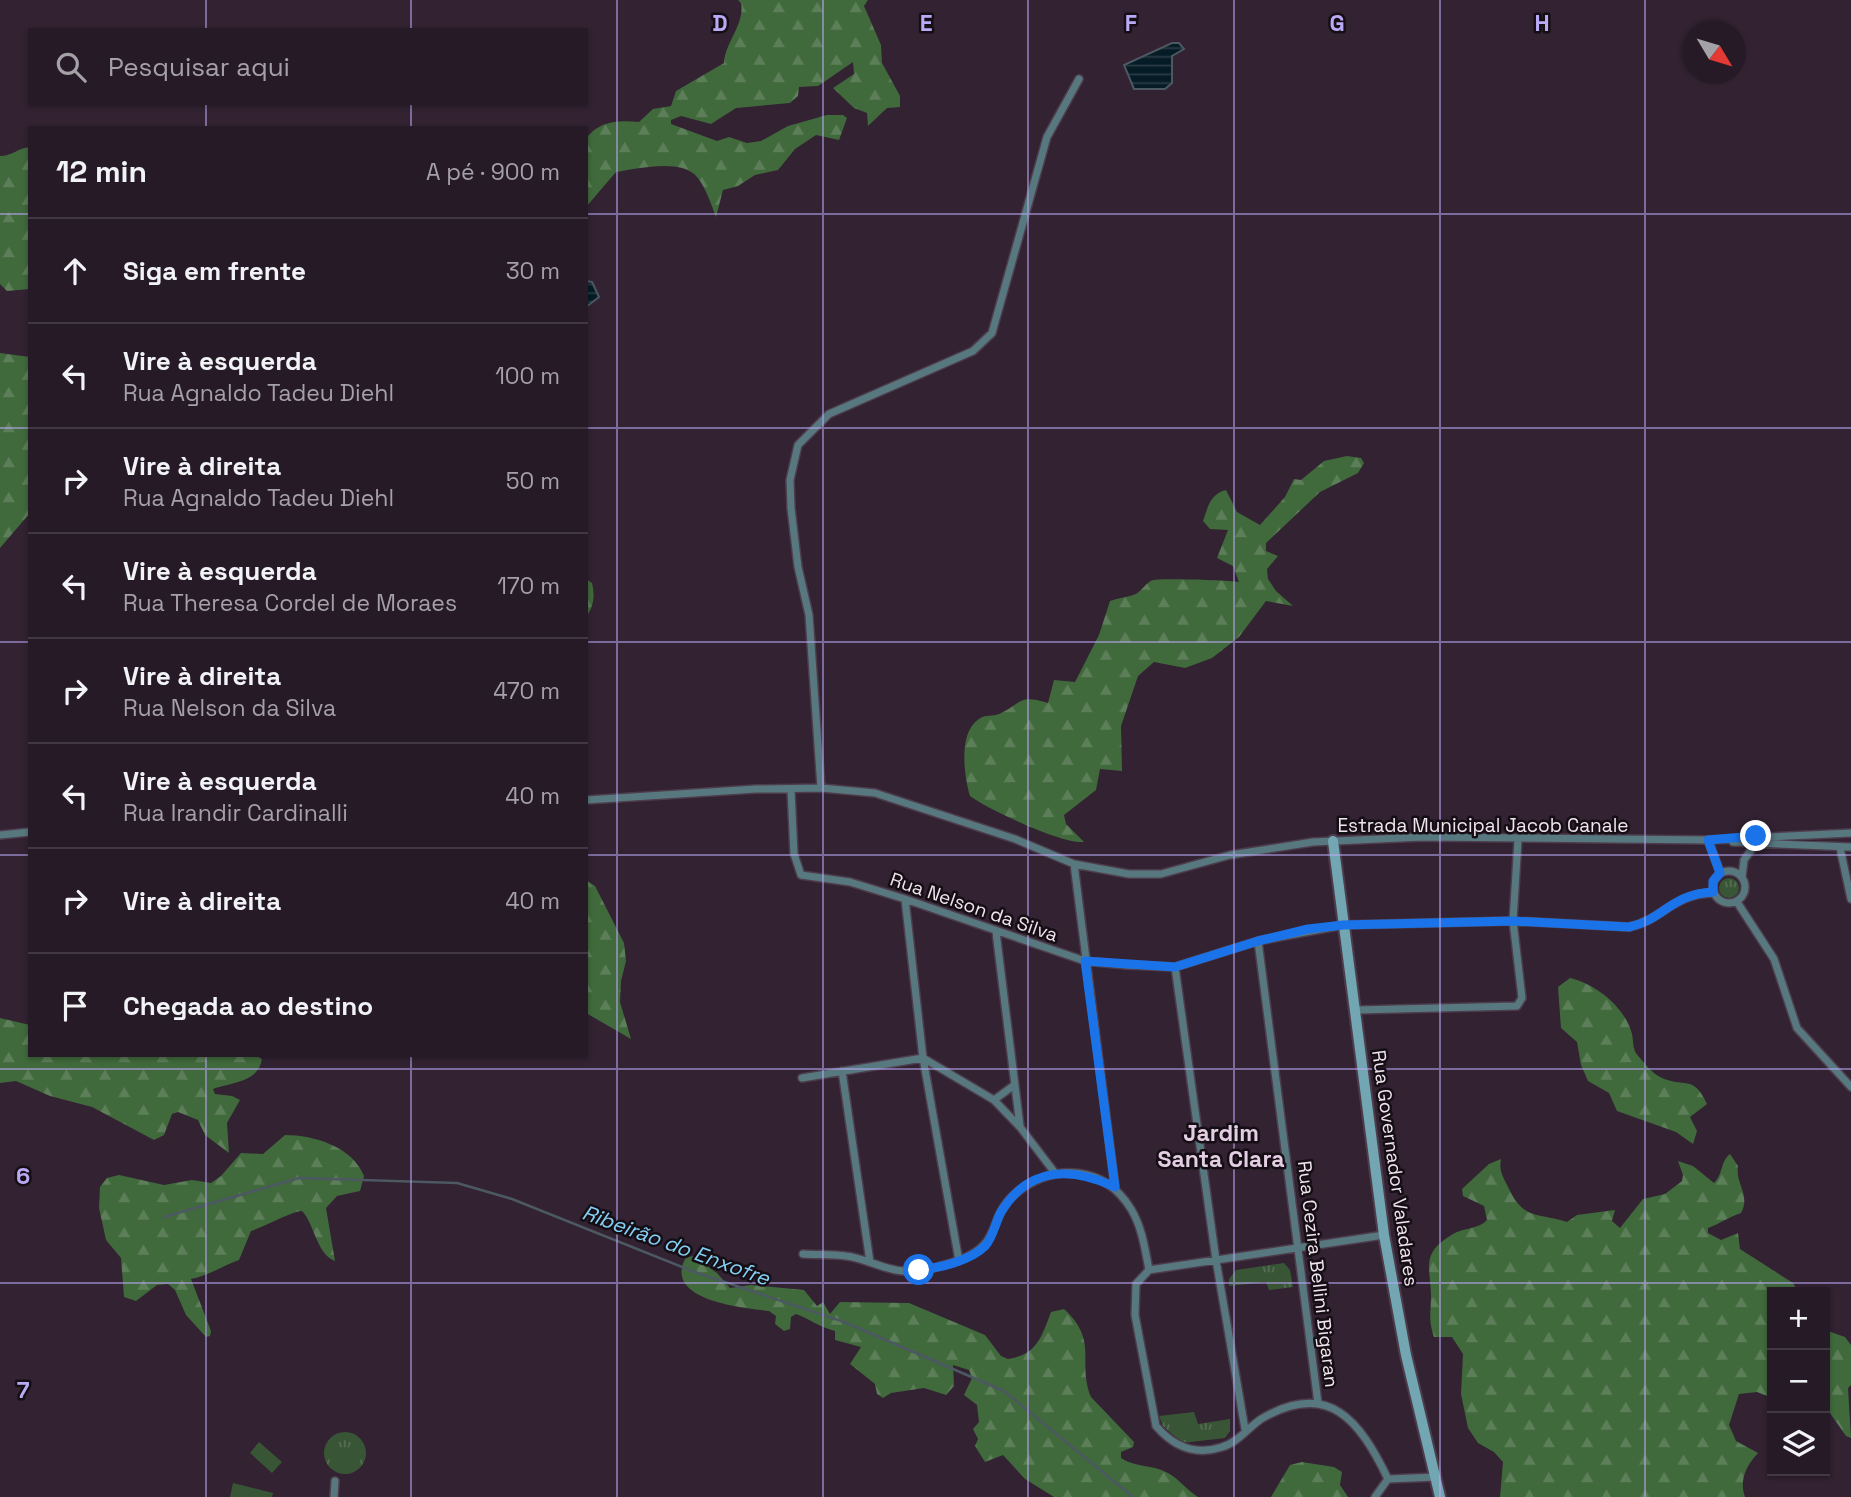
<!DOCTYPE html>
<html lang="pt">
<meta charset="utf-8">
<style>
:root{--surface:#261a26;--page:#322732;--text:#f1f3f6;--muted:#a4a1a7;--line:#423843}
body{margin:0;font-family:"Space Grotesk",sans-serif;background:var(--page);color:var(--text)}
.controls{position:absolute;right:21px;bottom:21px;display:grid;overflow:hidden;border-radius:0px;box-shadow:0 2px 5px #0004}
.controls button{width:63px;height:63px;display:grid;place-items:center;padding:0;border:0;border-bottom:2px solid var(--line);background:var(--surface);color:var(--text);font:35px sans-serif}
.compass{position:absolute;left:1683px;top:21px;width:63px;height:63px;border-radius:50%;background:var(--surface);box-shadow:0 2px 5px #0004;rotate:128deg}
.stop{position:absolute;width:21px;height:21px;margin:-16px;border:5px solid #1a73e8;border-radius:50%;background:#fff}
.stop.end{background:#1a73e8;border-color:#fff;box-shadow:0 2px 7px #0008}
.list{margin:0;padding:0;list-style:none}
h2{display:flex;justify-content:space-between;align-items:center;height:91px;margin:0;padding:0 28px;font-size:30px}
h2 small{font-size:23px;font-weight:400;color:var(--muted)}
.list li{display:grid;grid-template-columns:46px 1fr auto;gap:21px;align-items:center;box-sizing:border-box;height:105px;padding:0 28px;border-top:2px solid var(--line)}
.list b{display:block;font-size:26px;white-space:nowrap}
.list p{margin:0;font-size:23px;white-space:nowrap;color:var(--muted)}
.list em{font-size:23px;font-style:normal;color:var(--muted)}
.icon{flex:none;width:38px;height:38px;fill:none;stroke:currentColor;stroke-width:2;stroke-linecap:round;stroke-linejoin:round}
.map{position:relative;flex:none;width:1851px;height:1497px;overflow:hidden}
.search{position:absolute;background:var(--surface);box-shadow:0 2px 5px #0004;left:28px;top:28px;width:560px;height:77px;display:flex;align-items:center;gap:18px;box-sizing:border-box;padding:0 24px;border-radius:0px;color:var(--muted);font-size:26px}
.panel{position:absolute;background:var(--surface);box-shadow:0 2px 5px #0004;left:28px;top:126px;width:560px;height:931px;border-radius:0px}
.map>svg:first-child{display:block}
</style>
<div class="map">
<svg width="1851" height="1497" viewBox="0 0 1851 1497">
<defs>
<pattern id="grass-tufts" width="24" height="20" patternUnits="userSpaceOnUse" patternTransform="scale(1.75)"><rect width="24" height="20" fill="#385635"/><path d="M3 7l-1-3M5 7V3M7 7l1-3M15 17l-1-3M17 17v-4M19 17l1-3" fill="none" stroke="#556e53"/></pattern>
<pattern id="forest-firs" width="22" height="20" patternUnits="userSpaceOnUse" patternTransform="scale(1.75)"><rect width="22" height="20" fill="#40693c"/><path d="M5 1l3.5 6h-7zM16 11l3.5 6h-7z" fill="#5c7e58"/></pattern>
<pattern id="water-rules" width="6" height="5" patternUnits="userSpaceOnUse" patternTransform="scale(1.75)"><rect width="6" height="5" fill="#051b25"/><path d="M0 2.5h6" fill="none" stroke="#2a3c45"/></pattern>
</defs>
<rect width="100%" height="100%" fill="#322232"/>
<path fill="url(#grass-tufts)" d="M1719 888a10 10 0 1 1 20 0a10 10 0 1 1-20 0Z
M1284,1263L1290,1270L1293,1287L1269,1290L1266,1282L1229,1286V1279L1236,1270Z
M1194,1412L1198,1424L1230,1419V1431L1225,1438L1182,1443L1163,1426L1159,1416Z
M324 1453a21 21 0 1 1 42 0a21 21 0 1 1-42 0Z"/>
<path fill="url(#forest-firs)" d="M738,0H868L864,6L881,45L882,63L900,96V107L887,108L868,126L867,113L854,108L833,88L854,74L853,62L818,86L799,87L798,96L790,103L736,108L711,124L681,116L671,120V124L717,141L729,137L747,143L761,141L788,126L827,115H843L847,118L839,140L816,135L795,149L778,170L755,175L738,186L723,190L716,217C711,204 706,188 697,177C681,158 637,169 616,172L586,207V139C598,121 619,120 639,122L653,109L671,106L676,91L724,63C725,42 745,24 741,3Z
M30,147V289L7,291L0,284V156C12,156 18,148 30,147Z
M0,353L30,357V513L0,548Z
M1347,456L1361,458L1364,463L1358,473L1320,492L1266,543V551L1278,556L1267,569L1268,579L1276,591L1293,606L1266,601L1239,637L1212,658L1185,668L1154,662L1138,676L1121,726L1122,771L1100,769L1096,790L1064,815L1066,824L1084,842C1062,844 989,810 970,796C964,776 958,732 979,719C985,714 993,717 999,714C1023,703 1018,694 1048,703L1054,680L1075,682L1099,635L1110,601C1118,598 1129,597 1136,594C1143,590 1145,583 1153,580C1161,578 1228,580 1239,582L1233,566L1217,558L1228,530L1210,529L1203,521C1208,507 1210,494 1226,490L1237,512L1260,525L1285,497L1294,479L1301,480L1324,461Z
M586,579L592,583C595,596 594,606 586,617Z
M586,880L595,886L624,943L626,961L621,981L620,1002L631,1039L586,1013Z
M1570,978C1596,984 1625,1007 1632,1034C1634,1045 1632,1050 1640,1058C1646,1065 1652,1073 1660,1077C1684,1089 1693,1073 1707,1104L1690,1117L1697,1131L1693,1144L1676,1132L1617,1111L1609,1093L1588,1081L1581,1065L1577,1042L1561,1028L1558,987Z
M0,1018L30,1025V1055H255L262,1059C258,1083 231,1082 213,1089L215,1094L232,1096L240,1100L227,1123L229,1153L205,1135L198,1120L178,1112L172,1114L164,1135L154,1140L92,1107L50,1096L16,1081L0,1083Z
M285,1135C314,1135 353,1147 364,1176L360,1191L337,1196L326,1208L335,1261C317,1255 314,1223 302,1211C290,1212 266,1226 251,1231L239,1260C222,1266 208,1276 191,1279L211,1331L210,1336L206,1337L186,1315L175,1290L168,1284L157,1285L136,1301L124,1297L121,1258L106,1240L99,1208L100,1187L107,1178L119,1175L164,1185L192,1180L211,1183L221,1176L241,1153L263,1154Z
M1730,1154L1738,1166C1735,1184 1751,1195 1741,1213C1728,1217 1720,1224 1708,1228V1233L1721,1240L1738,1233L1740,1249L1793,1283L1798,1292H1772V1398L1757,1392L1739,1394L1729,1425L1736,1441L1758,1453C1746,1466 1739,1480 1745,1497H1500L1503,1462L1494,1452L1478,1443L1468,1428L1461,1394L1463,1354L1452,1337H1434C1428,1319 1431,1313 1431,1295C1430,1265 1421,1253 1453,1234C1463,1228 1479,1229 1487,1220L1484,1206L1463,1196L1462,1189L1489,1164L1501,1159C1499,1170 1502,1175 1507,1185C1524,1221 1534,1212 1567,1222L1577,1215L1615,1210L1612,1221L1620,1228L1643,1199L1665,1194L1682,1181L1683,1175L1678,1161L1693,1166L1714,1183C1723,1175 1720,1162 1730,1154Z
M692,1256L717,1273L730,1288L751,1285L804,1290L817,1306L823,1302L830,1314L840,1302L909,1303L985,1335L1001,1356L1008,1359C1037,1355 1042,1336 1051,1312L1064,1309C1099,1341 1077,1362 1091,1397L1134,1442L1133,1447L1121,1452V1458C1136,1468 1152,1464 1168,1473C1179,1479 1187,1490 1198,1497H1054L1025,1479L1003,1455L985,1462L975,1446L978,1439L973,1429L979,1422L977,1405L964,1395L972,1378L969,1370L953,1365L954,1386L946,1395L924,1388L891,1393L883,1398L877,1394L875,1384L850,1364L861,1347L835,1340V1331C819,1327 810,1319 796,1314L791,1317L790,1329L784,1331L775,1324L776,1316L769,1311C744,1308 664,1301 685,1259Z
M1825,1330L1845,1337L1851,1345V1385L1848,1388L1851,1438L1846,1436L1825,1406Z
M1302,1462L1334,1467L1342,1472L1340,1485L1348,1497H1271L1290,1465Z"/>
<path fill="#385635" d="M259,1442L282,1462L272,1473L250,1453Z
M233,1483L273,1493L272,1497H230Z"/>
<path fill="url(#water-rules)" stroke="#4c5862" stroke-width="2" d="M1172,43H1179L1184,49L1172,56V83L1165,89H1134L1124,65Z
M586,281L592,282L599,297L586,307Z"/>
<g fill="none" stroke-linecap="round" stroke-linejoin="round">
<path stroke="#4c5862" stroke-width="2.5" d="M164,1217L299,1178L457,1183L512,1199L692,1271L844,1322L1004,1391L1133,1497"/>
<defs>
<path id="street" d="M821,788L809,615L798,567L791,508L790,480L798,445L829,414L973,351L992,333L1047,137L1079,79
M791,790L794,854L801,875L850,882L905,899L1085,961L1126,965L1175,967L1258,941L1343,925L1513,921L1629,927C1663,920 1671,894 1713,893
M586,800L756,789L821,788L875,793L1015,839L1074,864L1129,874H1161L1230,855L1313,842L1423,837L1708,840L1851,833
M0,835L30,832
M1711,840H1708L1720,872
M1733,842L1851,847
M1840,848L1851,899
M1074,864L1115,1187
M1713 887a16 16 0 1 1 32 0a16 16 0 1 1-32 0Z
M1742,877L1744,860L1756,843
M905,899L923,1058L959,1261
M1737,902L1774,959L1797,1028L1851,1087
M996,932L1020,1126
M1258,941L1318,1403
M1175,967L1216,1260L1245,1429
M1357,1010L1517,1006L1522,998L1513,921L1518,840
M842,1071L870,1262
M802,1078L923,1058L994,1100L1020,1127L1055,1173
M994,1100L1013,1086
M803,1254C817,1255 832,1254 846,1256C865,1258 884,1270 903,1271C921,1273 943,1266 960,1260C1004,1243 987,1217 1016,1193C1054,1163 1104,1165 1131,1209C1142,1227 1145,1249 1149,1270
M1149,1270L1136,1284L1135,1315L1156,1426C1174,1447 1195,1456 1222,1447C1237,1443 1248,1428 1261,1419C1329,1379 1360,1421 1388,1479
M1149,1270L1384,1235
M1388,1479L1436,1477
M334,1497L335,1481
M1375,1497L1388,1479"/>
<path id="secondary" d="M1333,841L1384,1235L1406,1355L1440,1497"/>
</defs>
<use href="#street" stroke="#4d3d4c" stroke-width="10"/>
<use href="#secondary" stroke="#4d3d4c" stroke-width="14"/>
<use href="#street" stroke="#587880" stroke-width="7"/>
<use href="#secondary" stroke="#71a6b2" stroke-width="10"/>
</g>
<g fill="none" stroke-linecap="round" stroke-linejoin="round">
<path stroke="#1a73e8" stroke-width="9" d="M919,1270C939,1268 970,1261 985,1246C993,1238 995,1223 1001,1212C1029,1166 1072,1167 1115,1187L1085,961L1175,967L1258,941L1308,929L1343,925L1513,921L1629,927C1663,920 1671,894 1713,892V881L1720,873L1708,840L1756,836"/>
</g>
<path fill="none" stroke="#baaaf6" stroke-width="2" stroke-opacity="0.55" d="M206,0V30M411,0V30M617,0V1497M823,0V1497M1028,0V1497M1234,0V1497M1440,0V1497M1645,0V1497M206,103V128M411,103V128M0,214H30M586,214H1851M0,428H30M586,428H1851M0,642H30M586,642H1851M0,855H30M586,855H1851M206,1055V1497M411,1055V1497M0,1069H1851M0,1283H1851"/>
<g text-anchor="middle" dominant-baseline="central" stroke-width="5" stroke-linejoin="round" paint-order="stroke">
<g font-size="19" fill="#f0e5ef" stroke="#160e15">
<text x="1483" y="825">Estrada Municipal Jacob Canale</text>
<text transform="translate(974 907) rotate(19)">Rua Nelson da Silva</text>
<text transform="translate(1395 1168) rotate(82)">Rua Governador Valadares</text>
<text transform="translate(1318 1274) rotate(83)">Rua Cezira Bellini Bigaran</text>
</g>
<g font-size="21" font-style="italic" fill="#83d0f5" stroke="#160e15">
<text transform="translate(676 1245) rotate(20)">Ribeirão do Enxofre</text>
</g>
<g font-size="23" font-weight="bold" fill="#e4cee3" stroke="#160e15">
<text x="1221" y="1133">Jardim<tspan x="1221" dy="26">Santa Clara</tspan></text>
</g>
</g>
<g font-size="23" text-anchor="middle" font-weight="bold" fill="#baaaf6" stroke="#160e15" stroke-width="5" stroke-linejoin="round" paint-order="stroke">
<text x="720" y="31">D</text>
<text x="926" y="31">E</text>
<text x="1131" y="31">F</text>
<text x="1337" y="31">G</text>
<text x="1542" y="31">H</text>
<text x="23" y="1184">6</text>
<text x="23" y="1398">7</text>
</g>
</svg>
<div class="controls">
<button>+</button>
<button>−</button>
<button><svg class="icon" aria-label="layers" viewBox="0 0 24 24"><path d="M12 4l9 5-9 5-9-5zM3 14l9 5 9-5"/></svg></button>
</div>
<svg class="compass" viewBox="-18 -18 36 36"><path d="M0-13l5 13h-10z" fill="#e53935"/><path d="M0 13l5-13h-10z" fill="#a4a1a7"/></svg>
<div class="stop" style="left:919px;top:1270px"></div>
<div class="stop end" style="left:1756px;top:836px"></div>
<div class="search"><svg class="icon" aria-label="search" viewBox="0 0 24 24"><circle cx="10" cy="10" r="6"/><path d="M15 15l6 6"/></svg>Pesquisar aqui</div>
<section class="panel">
<h2>12 min<small>A pé · 900 m</small></h2>
<ul class="list">
<li><svg class="icon" aria-label="ahead" viewBox="0 0 24 24"><path d="M12 20V5M6 11l6-6 6 6"/></svg><div><b>Siga em frente</b></div><em>30 m</em></li>
<li><svg class="icon" aria-label="left" viewBox="0 0 24 24"><path d="M17 20v-9H6M10 6l-5 5 5 5"/></svg><div><b>Vire à esquerda</b><p>Rua Agnaldo Tadeu Diehl</p></div><em>100 m</em></li>
<li><svg class="icon" aria-label="right" viewBox="0 0 24 24"><path d="M7 20v-9h11M14 6l5 5-5 5"/></svg><div><b>Vire à direita</b><p>Rua Agnaldo Tadeu Diehl</p></div><em>50 m</em></li>
<li><svg class="icon" aria-label="left" viewBox="0 0 24 24"><path d="M17 20v-9H6M10 6l-5 5 5 5"/></svg><div><b>Vire à esquerda</b><p>Rua Theresa Cordel de Moraes</p></div><em>170 m</em></li>
<li><svg class="icon" aria-label="right" viewBox="0 0 24 24"><path d="M7 20v-9h11M14 6l5 5-5 5"/></svg><div><b>Vire à direita</b><p>Rua Nelson da Silva</p></div><em>470 m</em></li>
<li><svg class="icon" aria-label="left" viewBox="0 0 24 24"><path d="M17 20v-9H6M10 6l-5 5 5 5"/></svg><div><b>Vire à esquerda</b><p>Rua Irandir Cardinalli</p></div><em>40 m</em></li>
<li><svg class="icon" aria-label="right" viewBox="0 0 24 24"><path d="M7 20v-9h11M14 6l5 5-5 5"/></svg><div><b>Vire à direita</b></div><em>40 m</em></li>
<li><svg class="icon" aria-label="arrive" viewBox="0 0 24 24"><path d="M6 21V4h12l-3 4 3 4H6"/></svg><div><b>Chegada ao destino</b></div></li>
</ul>
</section>
</div>
